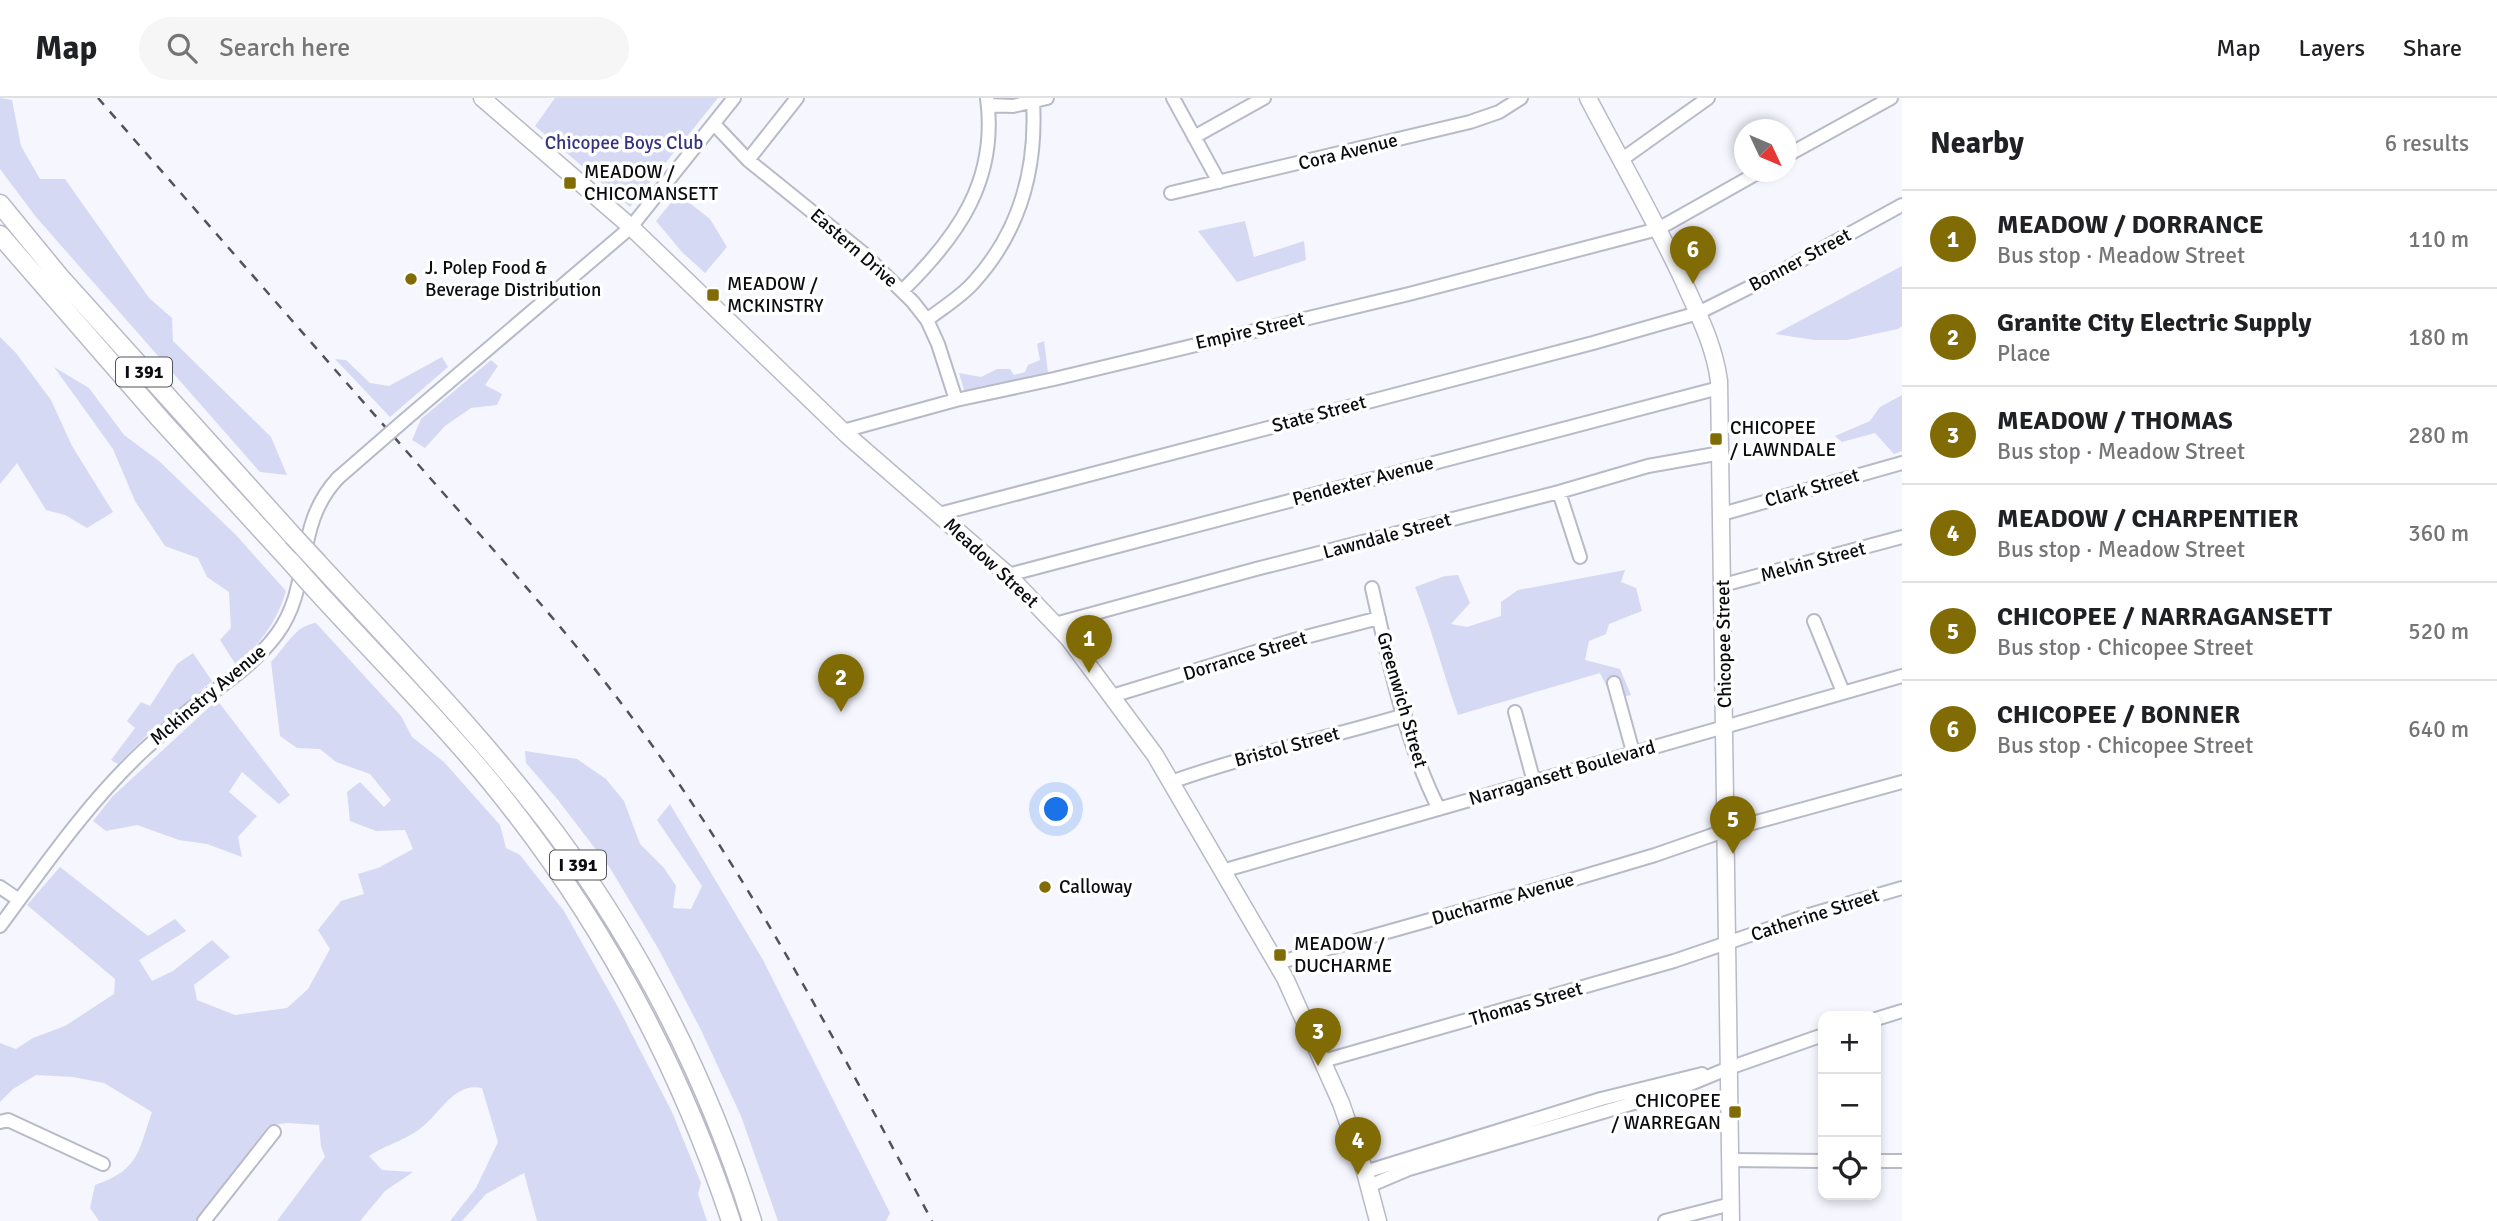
<!DOCTYPE html>
<meta charset="utf-8">
<style>
:root{--surface:#fff;--page:#f6f6f6;--text:#202124;--muted:#757577;--line:#e0e0e0;--accent:#816b05}
body{margin:0;font-family:Signika,sans-serif;background:var(--page);color:var(--text)}
.controls{position:absolute;right:21px;bottom:21px;display:grid;overflow:hidden;border-radius:14px;box-shadow:0 4px 10px #0003}
.controls button{width:63px;height:63px;display:grid;place-items:center;padding:0;border:0;border-bottom:2px solid var(--line);background:var(--surface);color:var(--text);font:35px sans-serif}
.compass{position:absolute;left:1734px;top:21px;width:63px;height:63px;border-radius:50%;background:var(--surface);box-shadow:0 4px 10px #0003;rotate:134deg}
.you{position:absolute;left:1057px;top:712px;width:24px;height:24px;margin:-18px;border:5px solid #fff;border-radius:50%;background:#1a73e8;box-shadow:0 0 0 10px #1a73e833}
.badge{display:grid;place-items:center;width:46px;height:46px;border-radius:50%;background:var(--accent);color:#fff;font-size:23px;font-weight:700}
.pin{position:absolute;translate:-50% -58px;filter:drop-shadow(0 2px 4px #0008)}
.pin::after{content:'';position:absolute;top:37px;width:24px;height:21px;background:inherit;clip-path:polygon(0 0,100% 0,50% 100%)}
.list{margin:0;padding:0;list-style:none}
h2{display:flex;justify-content:space-between;align-items:center;height:91px;margin:0;padding:0 28px;font-size:30px}
h2 small{font-size:23px;font-weight:400;color:var(--muted)}
.list li{display:grid;grid-template-columns:46px 1fr auto;gap:21px;align-items:center;box-sizing:border-box;height:98px;padding:0 28px;border-top:2px solid var(--line)}
.list b{display:block;font-size:26px;white-space:nowrap}
.list p{margin:0;font-size:23px;white-space:nowrap;color:var(--muted)}
.list em{font-size:23px;font-style:normal;color:var(--muted)}
.icon{flex:none;width:38px;height:38px;fill:none;stroke:currentColor;stroke-width:2;stroke-linecap:round;stroke-linejoin:round}
.map{position:relative;flex:none;width:1902px;height:1123px;overflow:hidden}
header{display:flex;align-items:center;gap:42px;box-sizing:border-box;height:98px;padding:0 35px;background:var(--surface);border-bottom:2px solid var(--line)}
header strong{font-size:33px}
nav{display:flex;gap:38px;margin-inline-start:auto;font-size:24px}
.search{width:490px;height:63px;background:var(--page);display:flex;align-items:center;gap:18px;box-sizing:border-box;padding:0 24px;border-radius:38px;color:var(--muted);font-size:26px}
main{display:flex}
aside{flex:1;background:var(--surface)}
.map>svg:first-child{display:block}
</style>
<header>
<strong>Map</strong>
<div class="search"><svg class="icon" aria-label="search" viewBox="0 0 24 24"><circle cx="10" cy="10" r="6"/><path d="M15 15l6 6"/></svg>Search here</div>
<nav><a>Map</a><a>Layers</a><a>Share</a></nav>
</header>
<main>
<div class="map">
<svg width="1902" height="1123" viewBox="0 0 1902 1123">
<rect width="100%" height="100%" fill="#f5f6fe"/>
<path fill="#d6d9f4" d="M0,0L12,2L21,48L40,81H65L149,200L172,220L173,243L271,339L287,377L260,374L36,119L0,71Z
M555,0H718L630,109L535,28Z
M678,96L710,121L727,149L705,175L682,154L656,123Z
M1245,123L1254,159L1304,143L1306,162L1237,184L1198,133Z
M1902,168V228L1898,231L1847,242H1815L1775,236Z
M0,239L16,255L51,302L72,348L113,414L87,430L65,417L46,412L17,365L0,386Z
M1044,243L1048,275L965,295L959,275L981,279L997,271H1010L1014,277L1025,274L1028,267L1040,262L1037,246Z
M442,259L448,269L390,319L335,261L346,262L370,285L389,288Z
M491,262L498,268L485,287L502,296L497,307L471,310L445,328L425,350L412,342L421,321Z
M54,269L89,290L124,337L159,363L236,437L286,493C277,524 260,546 236,567L220,542L231,530L229,494L207,479L198,460L165,448L135,403L113,351Z
M1902,297V353L1894,356L1875,335L1842,344L1835,338L1870,323L1880,309Z
M1625,472L1621,484L1636,490L1642,513L1609,526L1606,536L1589,543L1585,562L1620,571L1631,597L1613,601L1600,575L1458,617C1443,575 1432,531 1415,489L1445,478L1458,477L1470,505L1451,526L1467,529L1501,518V504L1518,492Z
M316,525L401,618L412,639L444,664L500,727L506,750L520,757L564,813L619,911L672,1014L701,1085L698,1096L707,1123H537L524,1075L486,1096L462,1123H450L476,1090L498,1044L482,990C452,984 439,1019 417,1033C402,1043 384,1048 369,1058L382,1072L413,1074L385,1093L360,1123H277L325,1059L321,1048L319,1027L286,1025L268,1028L196,1123H99L90,1110L95,1087C139,1072 138,1054 152,1014L104,985L73,979L36,977L13,991L0,1004V945L16,951L33,940L65,928L114,896L115,881L27,807L60,769L148,838L175,821L186,833L139,862L152,883L173,873L212,842L230,859L194,887L197,902L235,917L287,910L308,891L330,851L318,832L341,803L364,796L358,776L378,770L413,751L405,732L376,733L350,723L347,694L360,684L384,709L391,702L370,676L336,664L320,651L297,650L280,638L271,564C285,550 295,527 316,525Z
M193,555L212,583L145,639L118,666L111,662L135,630L127,623L141,604L150,608L177,566Z
M217,602L290,697L279,706L242,674L229,694L257,718L238,739L242,759L207,746L179,742L137,727L106,733L93,723L112,699Z
M525,653L577,661L606,681L624,703L640,746L664,770L676,788L673,810L691,811L702,788L657,722L670,706L763,862L890,1115L886,1123H778L741,1018L701,932L659,852L610,770L558,702L526,665Z"/>
<g fill="none" stroke-linecap="round" stroke-linejoin="round">
<defs>
<path id="minor" d="M1173,0L1219,84
M988,7L1013,8L1047,0
M714,26L748,62L863,155L913,204L927,222L938,246L956,302
M1194,39L1264,0
M1786,58L1891,0
M748,62L797,0
M1621,62L1708,0
M1171,95L1470,24L1499,14L1521,0
M903,192C958,138 998,82 987,0
M927,222C942,210 961,199 974,184C1020,133 1037,71 1033,3
M407,320L631,129L734,0
M843,333L956,302L1054,281L1409,196L1658,131L1759,74
M1559,394L1580,459
M939,416L1593,245L1698,215L1778,175L1902,107
M1722,416L1902,365
M1008,477L1719,290
M1723,487L1902,439
M1372,490C1388,561 1406,647 1439,711
M1814,523L1843,594
M1055,526L1256,471L1559,394L1648,368L1721,355
M1614,585L1633,654
M1112,598L1294,542L1379,520
M1515,614L1534,684
M1171,684C1247,657 1327,640 1405,617
M1222,773L1902,578
M0,789L19,802
M0,828C45,767 89,703 145,651C161,637 177,622 193,609C223,586 254,567 277,536C313,487 293,428 338,380
M1277,865L1561,785L1655,757L1727,732L1902,684
M1876,921L1902,913
M1323,963L1674,863L1809,817L1902,790
M0,1024L8,1022L103,1066
M1730,1062L1823,1063
M1876,1063H1902
M1365,1074L1601,1001L1702,976
M1369,1088L1409,1071L1671,994L1729,970L1823,937
M204,1123L274,1034
M1665,1123L1731,1106"/>
<path id="major" d="M482,0L631,129L847,337L1007,476L1069,541L1155,657L1285,880L1341,1005L1365,1074L1378,1123
M1588,0C1620,61 1654,120 1683,182C1698,216 1714,246 1719,283L1731,1123"/>
<path id="highway" d="M0,106L59,178L293,438
M0,137L161,322L290,463
M318,465C399,553 484,640 556,736C642,852 709,985 752,1123
M315,491C373,555 435,616 490,683C599,816 677,961 731,1123"/>
</defs>
<use href="#minor" stroke="#b8bac7" stroke-width="16"/>
<use href="#major" stroke="#b8bac7" stroke-width="19"/>
<use href="#highway" stroke="#b8bac7" stroke-width="21"/>
<use href="#minor" stroke="#fff" stroke-width="12"/>
<use href="#major" stroke="#fff" stroke-width="16"/>
<use href="#highway" stroke="#fff" stroke-width="18"/>
<path stroke="#525358" stroke-width="2.5" stroke-dasharray="9 9" stroke-linecap="butt" d="M98,0C206,124 314,248 423,372C500,460 581,547 649,643C759,796 843,957 932,1123"/>
<defs>
<path id="minor-bridge" d="M338,380L407,320"/>
<path id="highway-bridge" d="M293,438L318,465
M290,463L315,491"/>
</defs>
<use href="#minor-bridge" stroke="#b8bac7" stroke-width="16" stroke-linecap="butt"/>
<use href="#highway-bridge" stroke="#b8bac7" stroke-width="21" stroke-linecap="butt"/>
<use href="#minor-bridge" stroke="#fff" stroke-width="12"/>
<use href="#highway-bridge" stroke="#fff" stroke-width="18"/>
</g>
<g fill="#816b05" stroke="#fff" stroke-width="2.5">
<rect x="563" y="78" width="14" height="14" rx="3.5"/>
<circle cx="411" cy="181" r="7"/>
<rect x="706" y="190" width="14" height="14" rx="3.5"/>
<rect x="1709" y="334" width="14" height="14" rx="3.5"/>
<circle cx="1045" cy="789" r="7"/>
<rect x="1273" y="850" width="14" height="14" rx="3.5"/>
<rect x="1728" y="1007" width="14" height="14" rx="3.5"/>
</g>
<g text-anchor="middle" dominant-baseline="central" stroke-width="7" stroke-linejoin="round" paint-order="stroke">
<g fill="#fff" stroke="#545558" stroke-width="2">
<rect x="116" y="259.5" width="56" height="29" rx="5"/>
<rect x="550" y="752.5" width="56" height="29" rx="5"/>
</g>
<g font-size="18" font-weight="bold" fill="#0b0c10">
<text x="144" y="274">I 391</text>
<text x="578" y="767">I 391</text>
</g>
<g font-size="19" fill="#37347f" stroke="#fff">
<text x="624" y="45">Chicopee Boys Club</text>
</g>
<g font-size="19" fill="#0b0c10" stroke="#fff">
<text transform="translate(1348 54) rotate(-14)">Cora Avenue</text>
<text transform="translate(854 150) rotate(41)">Eastern Drive</text>
<text transform="translate(1800 162) rotate(-28)">Bonner Street</text>
<text transform="translate(1250 233) rotate(-13)">Empire Street</text>
<text transform="translate(1319 316) rotate(-15)">State Street</text>
<text transform="translate(1363 383) rotate(-15)">Pendexter Avenue</text>
<text transform="translate(1812 390) rotate(-16)">Clark Street</text>
<text transform="translate(1387 438) rotate(-15)">Lawndale Street</text>
<text transform="translate(1813 464) rotate(-15)">Melvin Street</text>
<text transform="translate(991 465) rotate(43)">Meadow Street</text>
<text transform="translate(1724 546) rotate(-91)">Chicopee Street</text>
<text transform="translate(1245 558) rotate(-17)">Dorrance Street</text>
<text transform="translate(208 597) rotate(-40)">Mckinstry Avenue</text>
<text transform="translate(1402 602) rotate(74)">Greenwich Street</text>
<text transform="translate(1287 649) rotate(-15)">Bristol Street</text>
<text transform="translate(1562 675) rotate(-16)">Narragansett Boulevard</text>
<text transform="translate(1503 801) rotate(-16)">Ducharme Avenue</text>
<text transform="translate(1815 817) rotate(-18)">Catherine Street</text>
<text transform="translate(1526 906) rotate(-16)">Thomas Street</text>
</g>
<g font-size="19" fill="#0b0c10" stroke="#fff" text-anchor="start">
<text x="584" y="74">MEADOW /<tspan x="584" dy="22">CHICOMANSETT</tspan></text>
<text x="425" y="170">J. Polep Food &amp;<tspan x="425" dy="22">Beverage Distribution</tspan></text>
<text x="727" y="186">MEADOW /<tspan x="727" dy="22">MCKINSTRY</tspan></text>
<text x="1730" y="330">CHICOPEE<tspan x="1730" dy="22">/ LAWNDALE</tspan></text>
<text x="1059" y="789">Calloway</text>
<text x="1294" y="846">MEADOW /<tspan x="1294" dy="22">DUCHARME</tspan></text>
<text x="1721" y="1003" text-anchor="end">CHICOPEE<tspan x="1721" dy="22">/ WARREGAN</tspan></text>
</g>
</g>
</svg>
<div class="controls">
<button>+</button>
<button>−</button>
<button><svg class="icon" aria-label="locate" viewBox="0 0 24 24"><circle cx="12" cy="12" r="6"/><path d="M12 2v4M12 18v4M2 12h4M18 12h4"/></svg></button>
</div>
<svg class="compass" viewBox="-18 -18 36 36"><path d="M0-13l5 13h-10z" fill="#e53935"/><path d="M0 13l5-13h-10z" fill="#757577"/></svg>
<div class="you"></div>
<div class="pin badge" style="left:1089px;top:575px">1</div>
<div class="pin badge" style="left:841px;top:614px">2</div>
<div class="pin badge" style="left:1318px;top:968px">3</div>
<div class="pin badge" style="left:1358px;top:1077px">4</div>
<div class="pin badge" style="left:1733px;top:756px">5</div>
<div class="pin badge" style="left:1693px;top:186px">6</div>
</div>
<aside>
<h2>Nearby<small>6 results</small></h2>
<ul class="list">
<li><span class="badge">1</span><div><b>MEADOW / DORRANCE</b><p>Bus stop · Meadow Street</p></div><em>110 m</em></li>
<li><span class="badge">2</span><div><b>Granite City Electric Supply</b><p>Place</p></div><em>180 m</em></li>
<li><span class="badge">3</span><div><b>MEADOW / THOMAS</b><p>Bus stop · Meadow Street</p></div><em>280 m</em></li>
<li><span class="badge">4</span><div><b>MEADOW / CHARPENTIER</b><p>Bus stop · Meadow Street</p></div><em>360 m</em></li>
<li><span class="badge">5</span><div><b>CHICOPEE / NARRAGANSETT</b><p>Bus stop · Chicopee Street</p></div><em>520 m</em></li>
<li><span class="badge">6</span><div><b>CHICOPEE / BONNER</b><p>Bus stop · Chicopee Street</p></div><em>640 m</em></li>
</ul>
</aside>
</main>
